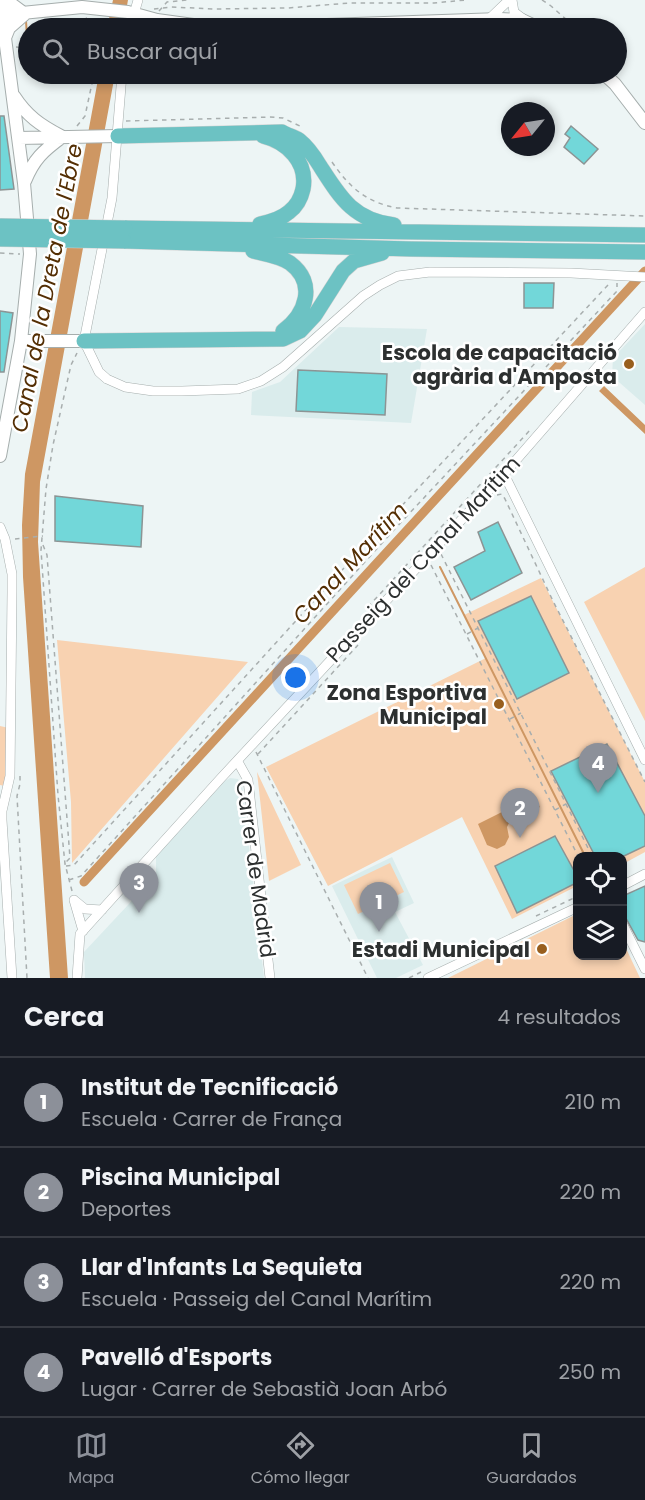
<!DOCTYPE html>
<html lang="es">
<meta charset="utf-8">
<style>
:root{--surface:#171b24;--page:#242831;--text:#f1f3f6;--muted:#9ea1a6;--line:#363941;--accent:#8c9099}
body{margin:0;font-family:Poppins,sans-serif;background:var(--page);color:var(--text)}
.controls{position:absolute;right:18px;bottom:18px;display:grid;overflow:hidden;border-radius:12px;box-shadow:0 3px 9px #0003}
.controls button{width:54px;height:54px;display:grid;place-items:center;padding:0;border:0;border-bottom:2px solid var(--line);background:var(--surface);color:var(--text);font:30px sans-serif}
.compass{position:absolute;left:501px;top:102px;width:54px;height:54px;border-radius:50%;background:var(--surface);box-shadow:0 3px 9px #0003;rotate:240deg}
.you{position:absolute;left:296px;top:678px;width:21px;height:21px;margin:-15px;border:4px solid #fff;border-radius:50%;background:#1a73e8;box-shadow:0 0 0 9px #1a73e833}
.badge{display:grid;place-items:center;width:39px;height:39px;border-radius:50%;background:var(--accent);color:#fff;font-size:20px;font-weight:700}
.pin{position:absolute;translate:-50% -50px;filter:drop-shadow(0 2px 3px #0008)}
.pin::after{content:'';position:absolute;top:32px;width:21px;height:18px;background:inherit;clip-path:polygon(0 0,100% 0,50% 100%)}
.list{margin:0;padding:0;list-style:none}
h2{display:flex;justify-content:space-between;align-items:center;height:78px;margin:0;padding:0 24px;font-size:26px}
h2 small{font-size:20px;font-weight:400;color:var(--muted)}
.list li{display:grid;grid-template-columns:39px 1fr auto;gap:18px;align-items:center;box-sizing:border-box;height:90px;padding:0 24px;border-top:2px solid var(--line)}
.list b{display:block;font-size:22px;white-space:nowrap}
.list p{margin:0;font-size:20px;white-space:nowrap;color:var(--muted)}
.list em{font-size:20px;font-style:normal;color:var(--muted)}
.icon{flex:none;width:33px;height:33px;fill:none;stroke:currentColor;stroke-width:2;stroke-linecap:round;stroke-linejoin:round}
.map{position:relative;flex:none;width:645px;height:978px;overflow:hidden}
.search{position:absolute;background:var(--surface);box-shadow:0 3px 9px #0003;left:18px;right:18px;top:18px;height:66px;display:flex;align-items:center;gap:15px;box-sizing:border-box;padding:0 21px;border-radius:33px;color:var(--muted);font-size:22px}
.sheet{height:438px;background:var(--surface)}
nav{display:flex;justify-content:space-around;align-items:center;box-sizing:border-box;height:84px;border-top:2px solid var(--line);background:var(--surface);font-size:16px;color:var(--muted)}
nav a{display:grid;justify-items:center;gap:3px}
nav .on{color:var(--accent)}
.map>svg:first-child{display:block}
</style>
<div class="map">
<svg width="645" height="978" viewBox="0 0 645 978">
<rect width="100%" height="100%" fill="#edf5f5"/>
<path fill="#daecec" d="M645,324V405L612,376L613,358Z
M339,327L427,329L411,423L251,415L252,392L280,382Z
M230,778L238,779L242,786L264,978H85L84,952L156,875V855L225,781Z
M392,857L414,903L395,912L423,965L396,978H377L332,886Z"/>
<path fill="#f8d2b1" d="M645,567V721L584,602Z
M541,578L645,782V852L623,864L622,856H578L577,886L512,919L462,817L328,886L266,767L486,658L464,615Z
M57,640L248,662L72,863L71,802Z
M0,726L9,728L5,786L0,785Z
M257,772L301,865L269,881Z
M390,863L404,892L358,914L344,885Z
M577,914L578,956H622L623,942L640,978H448Z"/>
<path fill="#ce9763" d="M113,0H128L123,28H107Z
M99,74H115L40,482L38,542L68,978H50L23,577L22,525L25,474Z
M604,386L645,425V434L599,391Z
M534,796L540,807L509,823L507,827L509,837L505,845L497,849L487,845L478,824Z"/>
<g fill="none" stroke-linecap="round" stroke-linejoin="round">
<path stroke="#ce9763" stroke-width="2" d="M26,21L28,54
M406,530L409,533
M440,567L585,856"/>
<path stroke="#ce9763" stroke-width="9" d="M84,882L645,271"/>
</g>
<path fill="#72d7d9" stroke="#8c9494" stroke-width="1.5" d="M0,116H4L14,189L0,190Z
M571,126L598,149L584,164L564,147L570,138L565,134Z
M524,283H554L553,308H524Z
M0,311L13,313L4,372H0Z
M298,370L387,374L385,415L296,411Z
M55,496L143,506L141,547L55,541Z
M498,522L522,573L471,600L454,567L485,551L478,532Z
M531,596L569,673L517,699L478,621Z
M607,744L645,816V846L624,856H595L551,771Z
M555,836L578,878V882L517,913L495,866Z
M645,886V942L638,940L622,911L625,895Z"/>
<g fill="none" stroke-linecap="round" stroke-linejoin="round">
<defs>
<path id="minor" d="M512,0L514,12L526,21
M488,20L509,0
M130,28L138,0
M122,74L112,198L84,341L99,372L107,379L125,387L153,391H182L238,389L261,381L283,367L363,296L380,285L398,276L430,272L571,273L645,277
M504,474L645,760
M0,527L5,539L12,574V592L10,776L2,811V820L12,978
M238,762L248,780L270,978
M622,886L645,874
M74,900L83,931
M74,900L85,909L102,910
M622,923L645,969
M77,978L80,934L221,778L504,474L645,312
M428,978L578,907"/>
<path id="tertiary" d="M237,28L500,19L522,20L539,28
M5,38L9,28L25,14L6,0
M604,74L615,84L645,123
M14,96C27,116 40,125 61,136
M19,138L118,136
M25,181C34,159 43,151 62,137
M21,341H84
M0,456L21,341L30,254L24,183L2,15L82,7L128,12L157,20L215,28"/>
<path id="secondary" d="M2,0V15"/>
<path id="trunk" d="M118,136L282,132C287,135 294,137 299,140C308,147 314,156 320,166C340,197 353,220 394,225
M260,224C270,222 281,219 289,212C297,206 301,198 303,189C308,162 287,142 263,136
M125,228L645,235
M124,241L411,249L645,252
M253,251C265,254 280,256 290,263C317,283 306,314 283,331
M84,341L283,339L300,331L315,315L343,271L354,261L382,253"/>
</defs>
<use href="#minor" stroke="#a6aead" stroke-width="10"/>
<use href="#tertiary" stroke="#a6aead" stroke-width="14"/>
<use href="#secondary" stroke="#a6aead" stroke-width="15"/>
<use href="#trunk" stroke="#d1d1d1" stroke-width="16"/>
<path stroke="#a8aeae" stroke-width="1.5" stroke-dasharray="4.5 4.5" stroke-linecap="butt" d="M542,0L551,6L576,28
M154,9L171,7L215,9L288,8L349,3H434L466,0
M159,11L167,2L187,0
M68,28L87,18
M16,47L28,48
M126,121L270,117L283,118L302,127
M77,126L85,116L94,74
M332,162C350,188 366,202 397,208L645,216
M0,253L20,254
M497,495L502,494L505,499L553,601L645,782
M15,539L43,536
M43,545L47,555L70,858L65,863
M441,554L592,856
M431,565L578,856
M368,607L531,429
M467,634L478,628
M510,719L521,713
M256,752L368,978
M258,754L358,645
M20,776V784L17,796L27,978
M555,810L566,804
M66,866L74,865L353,558L608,285
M622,875L630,871
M69,880L81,876L392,532L617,291V283
M72,891L65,864L58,795L41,550L46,489L53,445L71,365L77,353
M536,916L578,896
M409,978L421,972"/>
<use href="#minor" stroke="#fff" stroke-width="9"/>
<use href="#tertiary" stroke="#fff" stroke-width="12"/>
<use href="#secondary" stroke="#fff" stroke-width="14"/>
<use href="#trunk" stroke="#6cc2c3" stroke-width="15"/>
<defs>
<path id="trunk-bridge" d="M0,226L125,228
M0,239L124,241"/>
</defs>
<use href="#trunk-bridge" stroke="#d1d1d1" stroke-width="16" stroke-linecap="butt"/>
<use href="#trunk-bridge" stroke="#6cc2c3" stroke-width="15"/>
</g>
<g fill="#995f1e" stroke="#fff" stroke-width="2">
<circle cx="629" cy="364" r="6"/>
<circle cx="499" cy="704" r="6"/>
<circle cx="542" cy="949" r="6"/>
</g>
<g text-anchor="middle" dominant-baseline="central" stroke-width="5" stroke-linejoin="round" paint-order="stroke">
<g font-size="21" font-weight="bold" fill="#2d3030" stroke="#fff" text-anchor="end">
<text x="617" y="352">Escola de capacitació<tspan x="617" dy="24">agrària d'Amposta</tspan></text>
<text x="487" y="692">Zona Esportiva<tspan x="487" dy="24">Municipal</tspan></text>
<text x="530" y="949">Estadi Municipal</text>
</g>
<g font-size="21" fill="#2d3030" stroke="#fff">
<text transform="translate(423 559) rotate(-47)">Passeig del Canal Marítim</text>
<text transform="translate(256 869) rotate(82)">Carrer de Madrid</text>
</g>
<g font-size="22" font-style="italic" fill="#532e03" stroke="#fff">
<text transform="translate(47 288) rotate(-79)">Canal de la Dreta de l'Ebre</text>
<text transform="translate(350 563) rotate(-47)">Canal Marítim</text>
</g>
</g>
</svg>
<div class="controls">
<button><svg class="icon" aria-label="locate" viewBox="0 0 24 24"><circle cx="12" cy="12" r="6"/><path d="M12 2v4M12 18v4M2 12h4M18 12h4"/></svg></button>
<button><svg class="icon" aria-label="layers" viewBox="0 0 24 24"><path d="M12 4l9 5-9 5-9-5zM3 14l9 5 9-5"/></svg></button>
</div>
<svg class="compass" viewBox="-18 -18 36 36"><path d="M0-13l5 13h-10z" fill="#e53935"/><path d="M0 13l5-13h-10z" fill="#9ea1a6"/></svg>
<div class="you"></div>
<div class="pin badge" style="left:379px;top:932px">1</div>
<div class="pin badge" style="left:520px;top:838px">2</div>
<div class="pin badge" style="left:139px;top:913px">3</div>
<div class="pin badge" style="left:598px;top:793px">4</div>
<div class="search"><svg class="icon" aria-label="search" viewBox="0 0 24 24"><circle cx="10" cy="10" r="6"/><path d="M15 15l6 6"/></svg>Buscar aquí</div>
</div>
<section class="sheet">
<h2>Cerca<small>4 resultados</small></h2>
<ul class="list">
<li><span class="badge">1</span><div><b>Institut de Tecnificació</b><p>Escuela · Carrer de França</p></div><em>210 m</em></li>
<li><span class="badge">2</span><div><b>Piscina Municipal</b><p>Deportes</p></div><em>220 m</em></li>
<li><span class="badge">3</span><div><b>Llar d'Infants La Sequieta</b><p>Escuela · Passeig del Canal Marítim</p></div><em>220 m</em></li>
<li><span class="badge">4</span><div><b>Pavelló d'Esports</b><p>Lugar · Carrer de Sebastià Joan Arbó</p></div><em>250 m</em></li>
</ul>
</section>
<nav>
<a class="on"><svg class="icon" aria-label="map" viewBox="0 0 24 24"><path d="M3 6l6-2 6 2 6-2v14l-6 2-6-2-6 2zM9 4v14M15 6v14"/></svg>Mapa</a>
<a><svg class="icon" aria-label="directions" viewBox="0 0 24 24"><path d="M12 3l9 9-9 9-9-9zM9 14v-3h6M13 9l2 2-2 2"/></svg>Cómo llegar</a>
<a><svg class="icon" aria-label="saved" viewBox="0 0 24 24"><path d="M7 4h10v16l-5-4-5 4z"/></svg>Guardados</a>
</nav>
